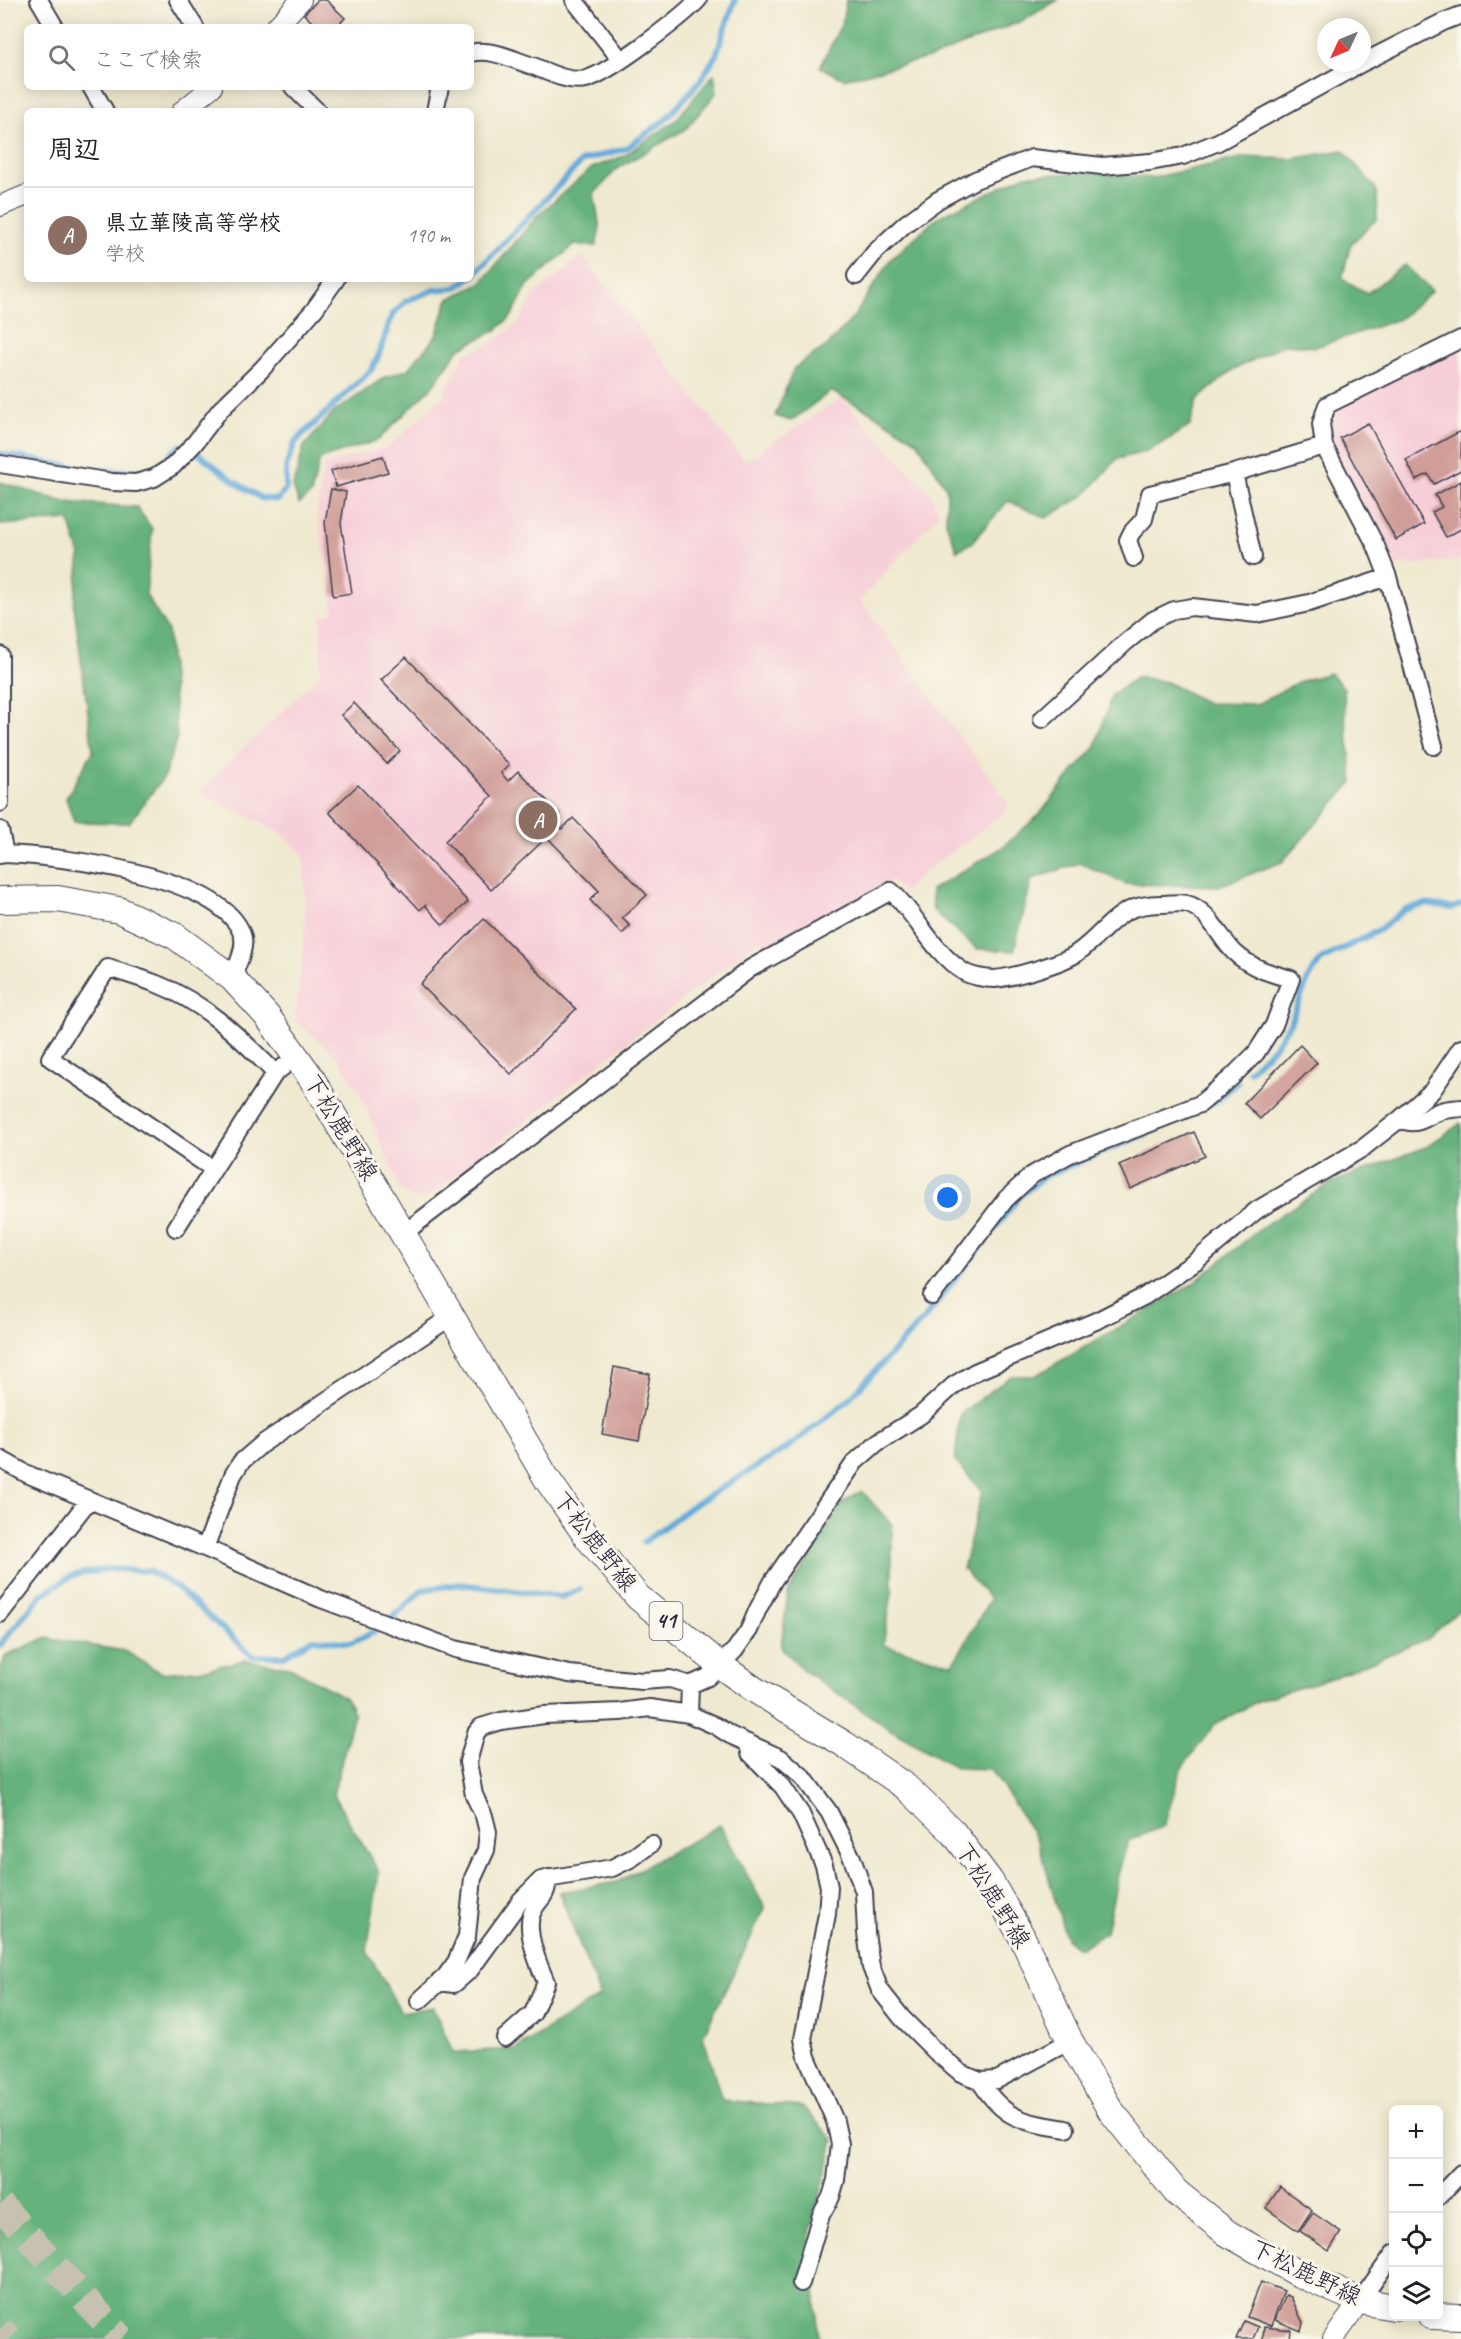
<!DOCTYPE html>
<html lang="ja">
<meta charset="utf-8">
<style>
:root{--surface:#fff;--page:#f6f6f6;--text:#202124;--muted:#757577;--line:#e0e0e0;--accent:#111827}
body{margin:0;font-family:Caveat,"Klee One",sans-serif;background:var(--page);color:var(--text)}
.controls{position:absolute;right:18px;bottom:18px;display:grid;overflow:hidden;border-radius:9px;box-shadow:0 3px 15px #0003}
.controls button{width:54px;height:54px;display:grid;place-items:center;padding:0;border:0;border-bottom:2px solid var(--line);background:var(--surface);color:var(--text);font:30px sans-serif}
.compass{position:absolute;left:1317px;top:18px;width:54px;height:54px;border-radius:50%;background:var(--surface);box-shadow:0 3px 15px #0003;rotate:226deg}
.you{position:absolute;left:948px;top:1198px;width:21px;height:21px;margin:-15px;border:4px solid #fff;border-radius:50%;background:#1a73e8;box-shadow:0 0 0 9px #1a73e833}
.badge{display:grid;place-items:center;width:39px;height:39px;border-radius:50%;background:var(--accent);color:#fff;font-size:20px;font-weight:700}
.pin{position:absolute;translate:-50% -50%;border:3px solid #fff;box-shadow:0 2px 6px #0006}
.list{margin:0;padding:0;list-style:none}
h2{display:flex;justify-content:space-between;align-items:center;height:78px;margin:0;padding:0 24px;font-size:26px}
h2 small{font-size:20px;font-weight:400;color:var(--muted)}
.list li{display:grid;grid-template-columns:39px 1fr auto;gap:18px;align-items:center;box-sizing:border-box;height:96px;padding:0 24px;border-top:2px solid var(--line)}
.list b{display:block;font-size:22px;white-space:nowrap}
.list p{margin:0;font-size:20px;white-space:nowrap;color:var(--muted)}
.list em{font-size:20px;font-style:normal;color:var(--muted)}
.icon{flex:none;width:33px;height:33px;fill:none;stroke:currentColor;stroke-width:2;stroke-linecap:round;stroke-linejoin:round}
.map{position:relative;flex:none;width:1461px;height:2339px;overflow:hidden}
.search{position:absolute;background:var(--surface);box-shadow:0 3px 15px #0003;left:24px;top:24px;width:450px;height:66px;display:flex;align-items:center;gap:15px;box-sizing:border-box;padding:0 21px;border-radius:9px;color:var(--muted);font-size:22px}
.panel{position:absolute;background:var(--surface);box-shadow:0 3px 15px #0003;left:24px;top:108px;width:450px;height:174px;border-radius:9px}
.map>svg:first-child{display:block}
</style>
<div class="map">
<svg width="1461" height="2339" viewBox="0 0 1461 2339">
<rect width="100%" height="100%" fill="#fbf7ec"/>
<filter id="ink" filterUnits="userSpaceOnUse"><feTurbulence type="fractalNoise" baseFrequency=".0167" numOctaves="2"/><feDisplacementMap in="SourceGraphic" scale="12" xChannelSelector="R" yChannelSelector="G"/><feConvolveMatrix kernelMatrix="1 2 1 2 8 2 1 2 1" color-interpolation-filters="sRGB"/></filter>
<filter id="wash" filterUnits="userSpaceOnUse"><feTurbulence type="fractalNoise" baseFrequency=".008" numOctaves="4" result="noise"/><feDisplacementMap in="SourceGraphic" scale="24" xChannelSelector="R" yChannelSelector="G"/><feGaussianBlur stdDeviation="1.35" result="paint"/><feColorMatrix in="noise" values="0 0 0 0 0 0 0 0 0 0 0 0 0 0 0 0 0 1.4 0 .05"/><feComposite in="paint" operator="in"/></filter>
<g filter="url(#wash)">
<rect width="100%" height="100%" fill="#efe9cf"/>
<path fill="#f6cfd8" d="M582,256L745,461L842,398L933,497L939,514L860,600L1009,804L999,817L925,871L904,893L892,880L770,948L759,940L427,1198H412L401,1191L360,1094L337,1057L295,1020L305,931L304,855L280,832L198,792L320,675L321,617L334,612L317,512L324,464L387,448L441,399L465,353L494,342L519,322L535,294Z
M1461,347V561L1396,565L1327,437L1338,406Z"/>
<path fill="#66b27b" stroke="#446a5b" stroke-width="1.5" d="M846,0H1058L1024,20L933,57L844,79L820,67L842,23Z
M714,74L717,92L686,129L618,168L594,194L600,228L596,246L574,245L528,285L511,317L496,330L459,349L433,386L378,440L320,459L311,494L299,504L293,486L304,446L334,412L385,377L407,370L436,336L448,299L480,284L538,215L592,168L624,156L676,120Z
M1343,150L1377,190V219L1351,244L1342,279L1367,293L1405,265L1432,291L1399,319L1316,347L1285,344L1233,370L1197,400L1190,426L1149,451L1117,459L1084,496L1046,518L1008,501L971,543L957,551L946,522L947,489L917,441L874,414L831,391L791,421L775,416L794,368L829,344L855,315L891,259L938,217L1026,175L1096,173L1152,178L1245,157L1291,159Z
M0,482L65,502L137,507L152,529L146,595L168,631L177,738L164,777L129,823L74,822L66,798L93,751L74,606L80,556L69,520L0,525Z
M1330,673L1344,688L1345,715L1353,782L1282,862L1219,886L1126,884L1080,863L1032,879L1014,951L977,949L933,911L931,890L1000,849L1040,814L1071,774L1095,748L1112,695L1137,677L1167,682L1207,703L1257,704L1298,682Z
M1461,1123V1608L1429,1638L1334,1677L1262,1699L1215,1724L1181,1769L1164,1826L1128,1841L1118,1875L1106,1932L1079,1949L1066,1938L1038,1841L991,1769L957,1768L891,1730L803,1670L781,1647L788,1593L842,1503L862,1491L892,1525V1593L883,1645L953,1664L990,1599L963,1569L982,1491L955,1461L960,1414L1011,1376H1035L1191,1285L1266,1224L1331,1183L1426,1147Z
M45,1638L125,1651L161,1673L207,1669L244,1660L290,1667L346,1698L354,1714L333,1795L379,1872L367,1951L401,2012L433,2007L453,2052L516,2049L600,1996L559,1892L617,1882L720,1825L765,1908L703,2036L722,2100L803,2107L834,2141L810,2233L819,2339H0V1671L6,1655Z"/>
<g fill="none" stroke-linecap="round" stroke-linejoin="round">
<path stroke="#64aada" stroke-width="6" d="M471,277L582,161L627,148L666,119L700,81L716,55L735,0
M198,453L235,482L261,498L278,500L286,488V467L295,442L371,370L378,357L392,315L406,301L434,290L455,288L468,279
M0,454C34,459 126,481 155,467C164,462 172,452 180,446
M1249,1071L1274,1047L1290,1023L1309,977L1321,960L1379,930L1404,910L1426,904L1451,908L1461,905
M1213,1103L1238,1083
M644,1542L692,1506L790,1446L847,1401L923,1320L1021,1195L1045,1176L1172,1123
M392,1618L422,1590L460,1584L562,1597L580,1589
M0,1645L41,1595L73,1575L108,1569L149,1571L176,1587L253,1656H284L313,1639L351,1643L375,1631"/>
</g>
<g id="blocks">
<path fill="#d09d98" d="M318,0H326L345,18L336,27H317L304,14Z
M1368,423L1424,524L1396,540L1340,438Z
M1461,431V470L1434,484L1428,474L1416,480L1406,460Z
M383,456L388,472L336,487L331,471Z
M1461,481V529L1446,537L1432,512L1442,507L1435,495Z
M331,489L346,492L341,523L352,593L333,596L325,522Z
M406,657L509,765L501,773L508,781L518,771L560,814L553,820L562,829L573,818L647,895L622,918L630,926L622,934L590,900L599,891L547,837L491,890L445,841L492,796L381,680Z
M354,703L400,751L387,764L341,715Z
M358,785L468,902L443,925L425,905L420,910L329,812Z
M484,919L576,1009L511,1074L420,984Z
M1300,1045L1317,1063L1260,1119L1244,1103Z
M1194,1132L1205,1156L1130,1189L1119,1165Z
M614,1367L650,1374L639,1441L602,1434Z
M1280,2187L1312,2210L1298,2231L1266,2208Z
M1313,2213L1341,2232L1329,2251L1300,2231Z
M1261,2282L1284,2291L1271,2326L1247,2317Z
M1286,2295L1291,2297L1303,2323L1301,2331L1275,2320Z
M1244,2321L1258,2327L1253,2339H1236Z
M1264,2327L1291,2330L1290,2339H1263Z"/>
</g>
</g>
<g filter="url(#ink)">
<use href="#blocks" fill-opacity="0" stroke="#414051" stroke-width="1.5"/>
<g fill="none" stroke-linecap="round" stroke-linejoin="round">
<path stroke="#c6c1b1" stroke-width="28" stroke-dasharray="28 14" stroke-linecap="butt" d="M0,2205L121,2339
M0,2329L9,2339"/>
<defs>
<path id="minor" d="M39,0L55,27
M178,0L195,27
M574,0L621,60
M471,53C492,48 513,60 533,66C548,72 569,83 586,79C608,74 681,18 698,0
M1362,63L1443,22L1461,15
M91,87L105,111
M293,87L317,111
M435,111L440,87
M856,276L875,252L905,224L938,200L975,180L1032,158L1102,166L1150,162L1183,156L1218,142L1362,63
M0,464L112,482L136,483L154,478L173,466L194,444L220,410L262,369L314,310L336,279
M1234,473L1253,557
M1134,558L1128,540L1132,532L1144,519L1150,494L1234,473L1324,446
M0,655V803
M1042,719L1126,642L1153,620L1174,610L1192,607L1257,614L1309,603L1388,577
M1434,746L1388,577L1376,546L1324,446L1321,424L1327,405L1461,339
M0,830L5,854L0,855
M5,854C60,856 221,875 242,934C247,947 237,966 232,978
M1400,1119C1419,1128 1425,1116 1441,1111C1447,1109 1455,1109 1461,1108
M213,1169L50,1058L108,968C124,973 141,978 157,984C204,1002 241,1038 275,1073
M176,1228L275,1073L283,1067
M404,1233L751,968L891,891C917,915 933,953 964,972C970,976 986,979 994,979C1011,978 1064,963 1077,953C1111,929 1115,903 1164,904C1171,904 1180,902 1187,904C1209,910 1219,937 1234,952C1251,968 1269,973 1291,979L1274,1025L1256,1053L1231,1078L1200,1104L1070,1154L1032,1175L1006,1199L932,1296
M0,1459L27,1474L205,1548L321,1599L455,1649L569,1674L642,1681L670,1679L690,1685L708,1677L735,1650L749,1630L758,1609L773,1581L855,1462L878,1442L921,1415L954,1385L975,1372L1098,1320L1145,1296L1196,1261L1257,1210L1363,1148L1400,1119L1432,1091L1461,1048
M205,1548L233,1475L241,1462L262,1444L452,1316
M0,1614L89,1500
M689,1714L690,1685
M748,1743L750,1753L783,1787L801,1814L824,1865L829,1887L827,1914L803,2039L807,2057L835,2121L840,2144L836,2180L831,2197L821,2215L801,2283
M439,1982L454,1984L470,1970L521,1900L541,1880L612,1868L632,1858L651,1844
M419,2001L445,1977L456,1962L467,1936L473,1878L486,1850L488,1832L484,1816L474,1795L468,1762L476,1733L481,1727L501,1721L544,1715L620,1712L650,1708L689,1714L716,1726L730,1735L781,1758L803,1777L829,1812L852,1858L864,1892L866,1933L871,1967L880,1990L902,2018L936,2052L961,2073L980,2081L997,2080L1070,2041
M505,2038L533,2013L546,1982C539,1966 526,1934 531,1916C536,1899 547,1901 548,1878
M980,2081C1004,2120 1023,2122 1066,2129
M1438,2197L1461,2173
M1360,2301L1394,2253"/>
<path id="tertiary" d="M276,27L301,0
M182,111L212,87
M0,206L27,195
M1333,2339L1360,2301"/>
<path id="primary" d="M0,900L58,899L119,910L175,936L232,978L267,1016L312,1079L547,1479L588,1538L638,1597L721,1666L755,1690L844,1744L906,1787L953,1832L990,1881L1022,1937L1070,2041L1111,2111L1176,2192L1227,2233L1299,2274L1360,2301L1394,2307
M1431,2316L1461,2317"/>
</defs>
<use href="#minor" stroke="#414051" stroke-width="20"/>
<use href="#tertiary" stroke="#414051" stroke-width="22"/>
<use href="#primary" stroke="#414051" stroke-width="28"/>
<use href="#minor" stroke="#fff" stroke-width="16"/>
<use href="#tertiary" stroke="#fff" stroke-width="20"/>
<use href="#primary" stroke="#fff" stroke-width="26"/>
</g>
</g>
<g text-anchor="middle" dominant-baseline="central" stroke-width="6" stroke-linejoin="round" paint-order="stroke">
<rect fill="#fbf7ec" stroke="#636270" stroke-width="1.5" x="649.5" y="1602" width="33" height="38" rx="4.5"/>
<g font-size="22" font-weight="bold" fill="#22223b">
<text x="666" y="1621">41</text>
</g>
<g font-size="24" fill="#22223b" stroke="#fbf7ec">
<text transform="translate(341 1127) rotate(59)">下松鹿野線</text>
<text transform="translate(595 1541) rotate(52)">下松鹿野線</text>
<text transform="translate(993 1895) rotate(58)">下松鹿野線</text>
<text transform="translate(1306 2272) rotate(26)">下松鹿野線</text>
</g>
</g>
</svg>
<div class="controls">
<button>+</button>
<button>−</button>
<button><svg class="icon" aria-label="locate" viewBox="0 0 24 24"><circle cx="12" cy="12" r="6"/><path d="M12 2v4M12 18v4M2 12h4M18 12h4"/></svg></button>
<button><svg class="icon" aria-label="layers" viewBox="0 0 24 24"><path d="M12 4l9 5-9 5-9-5zM3 14l9 5 9-5"/></svg></button>
</div>
<svg class="compass" viewBox="-18 -18 36 36"><path d="M0-13l5 13h-10z" fill="#e53935"/><path d="M0 13l5-13h-10z" fill="#757577"/></svg>
<div class="you"></div>
<div class="pin badge" style="left:538px;top:820px;background:#8d6e63">A</div>
<div class="search"><svg class="icon" aria-label="search" viewBox="0 0 24 24"><circle cx="10" cy="10" r="6"/><path d="M15 15l6 6"/></svg>ここで検索</div>
<section class="panel">
<h2>周辺<small></small></h2>
<ul class="list">
<li><span class="badge" style="background:#8d6e63">A</span><div><b>県立華陵高等学校</b><p>学校</p></div><em>190 m</em></li>
</ul>
</section>
</div>
